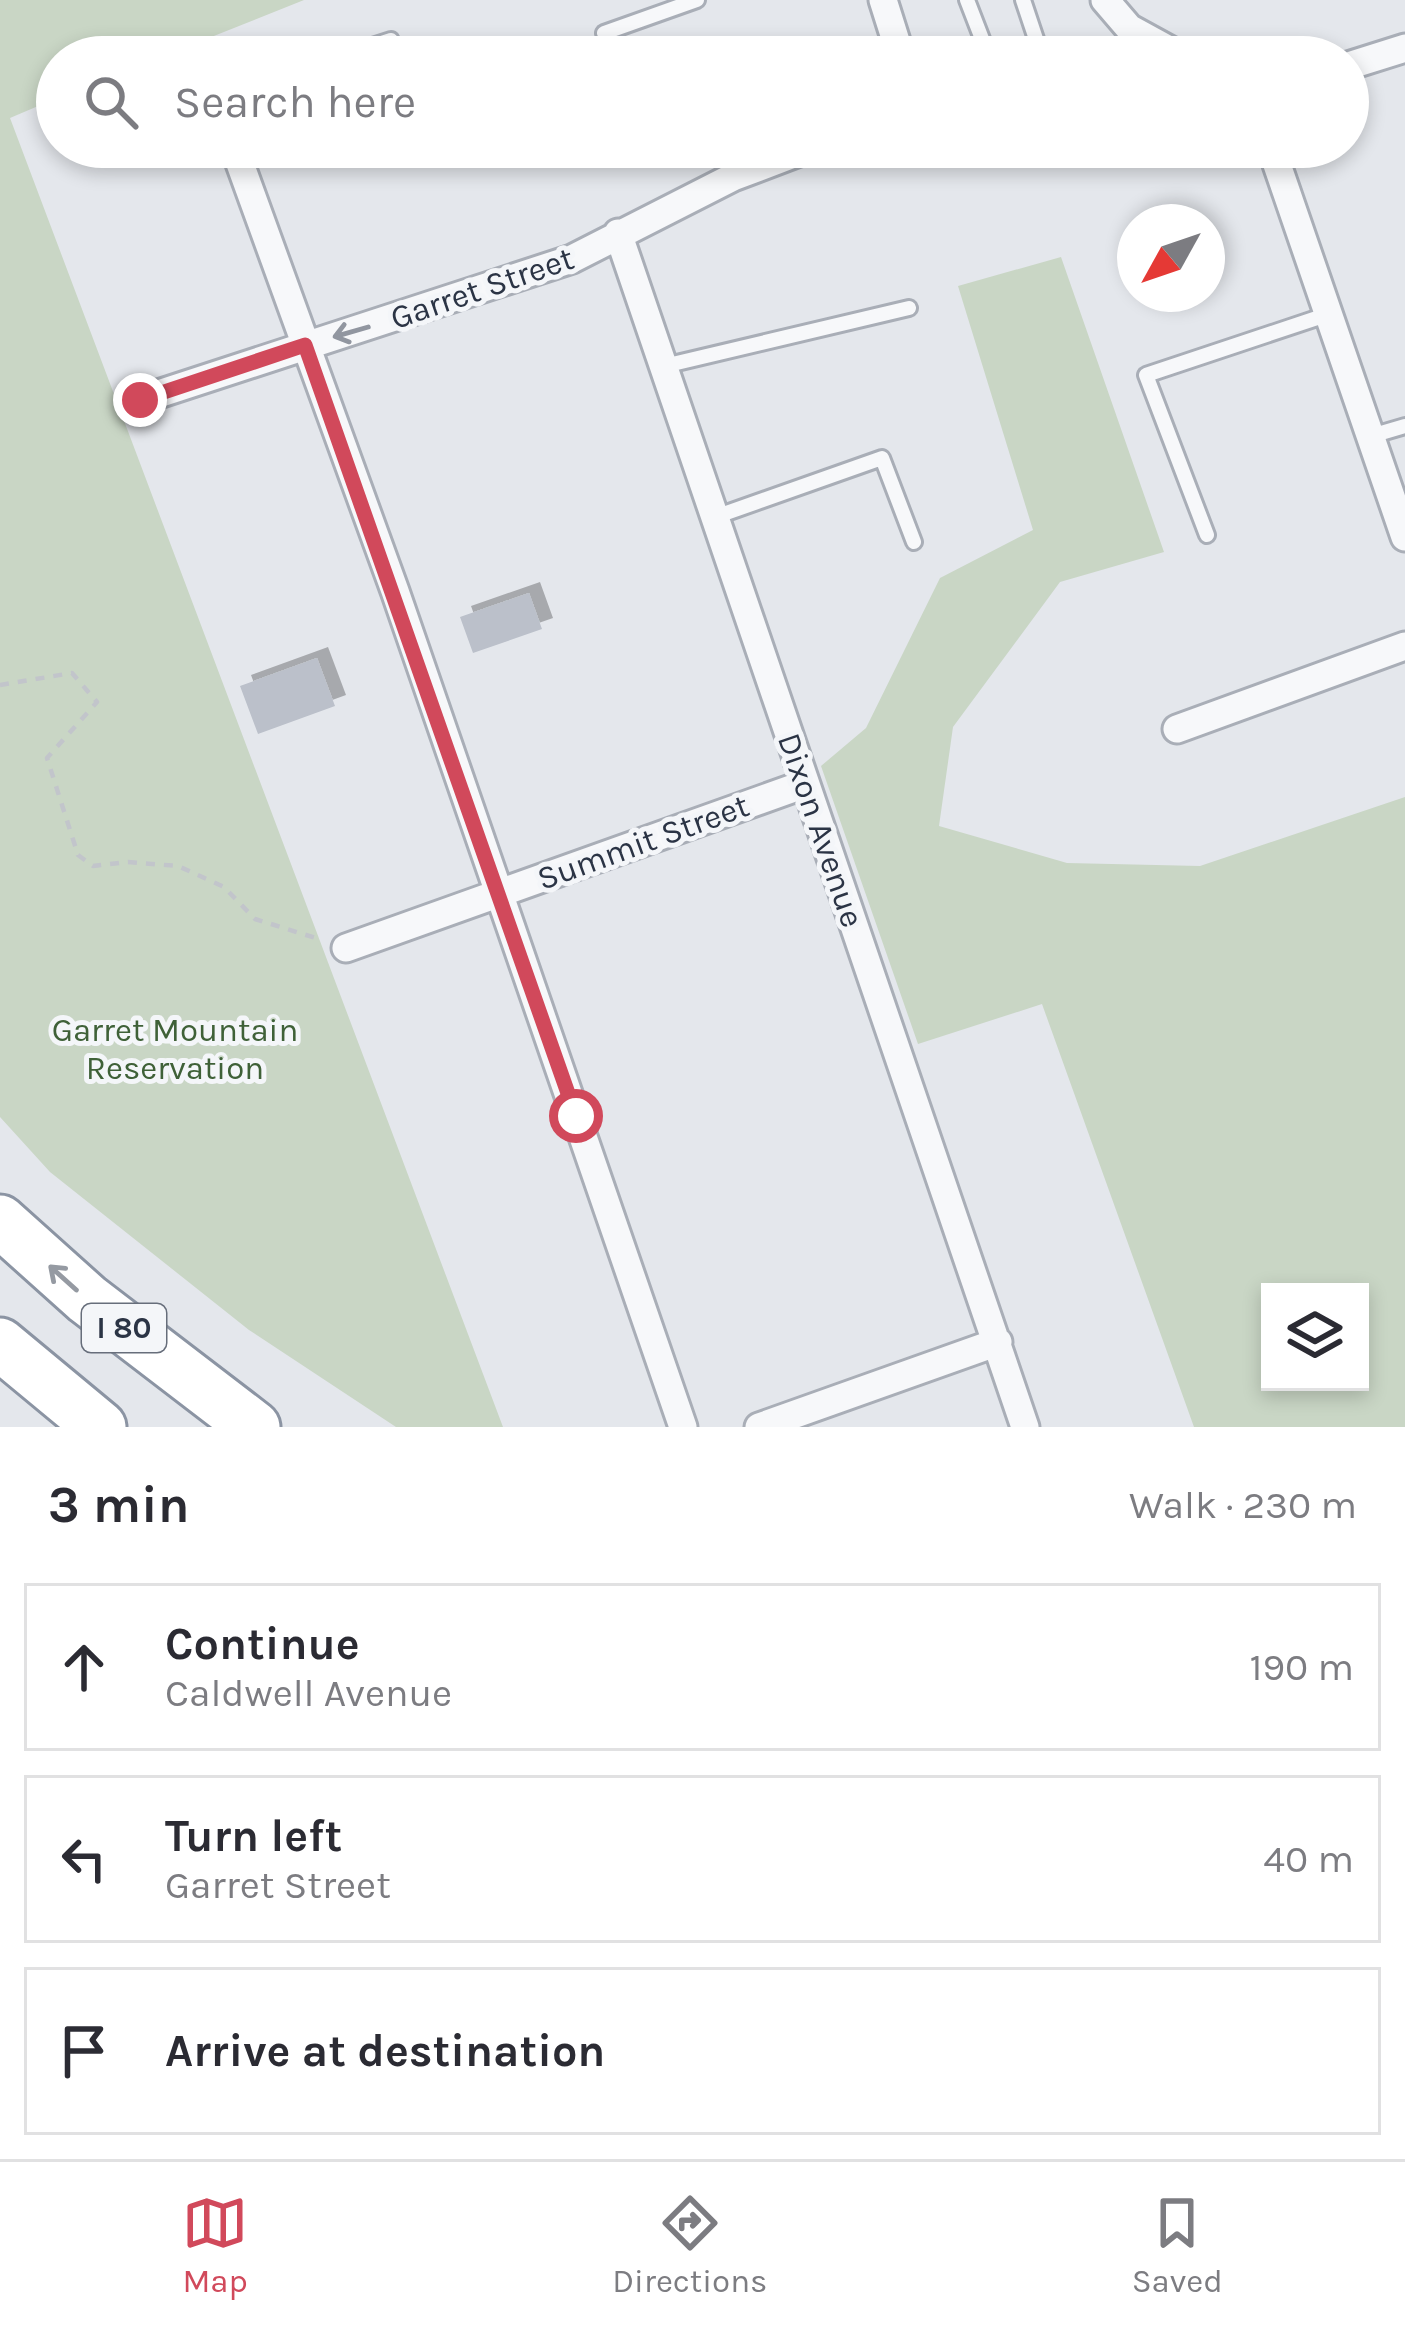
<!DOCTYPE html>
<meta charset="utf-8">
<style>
:root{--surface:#fff;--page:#f7f7f7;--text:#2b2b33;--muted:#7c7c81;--line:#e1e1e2;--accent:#d1495b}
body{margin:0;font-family:Karla,sans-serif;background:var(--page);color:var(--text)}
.controls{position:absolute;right:36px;bottom:36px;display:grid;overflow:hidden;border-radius:0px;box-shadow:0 6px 18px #0003}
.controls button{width:108px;height:108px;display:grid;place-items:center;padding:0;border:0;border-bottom:3px solid var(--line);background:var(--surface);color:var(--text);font:60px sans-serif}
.compass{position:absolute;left:1117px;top:204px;width:108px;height:108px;border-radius:50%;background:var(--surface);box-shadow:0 6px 18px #0003;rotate:230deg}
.stop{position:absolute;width:36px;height:36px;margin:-27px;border:9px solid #d1495b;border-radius:50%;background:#fff}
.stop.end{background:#d1495b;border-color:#fff;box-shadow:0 3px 12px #0008}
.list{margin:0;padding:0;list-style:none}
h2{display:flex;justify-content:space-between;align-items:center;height:156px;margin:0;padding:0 48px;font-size:51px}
h2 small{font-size:39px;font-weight:400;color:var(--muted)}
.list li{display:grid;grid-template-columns:78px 1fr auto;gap:36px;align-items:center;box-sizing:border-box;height:168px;margin:0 24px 24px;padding:0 24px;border:3px solid var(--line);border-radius:0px}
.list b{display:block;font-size:45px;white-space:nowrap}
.list p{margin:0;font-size:39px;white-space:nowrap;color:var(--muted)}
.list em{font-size:39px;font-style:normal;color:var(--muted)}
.icon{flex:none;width:66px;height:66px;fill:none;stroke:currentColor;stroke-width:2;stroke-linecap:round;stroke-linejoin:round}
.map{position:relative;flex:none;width:1405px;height:1427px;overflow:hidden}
.search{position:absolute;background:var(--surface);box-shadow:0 6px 18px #0003;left:36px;right:36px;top:36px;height:132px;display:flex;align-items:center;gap:30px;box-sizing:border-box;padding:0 42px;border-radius:66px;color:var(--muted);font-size:45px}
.sheet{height:732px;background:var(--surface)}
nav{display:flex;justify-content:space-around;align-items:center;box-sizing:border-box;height:168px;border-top:3px solid var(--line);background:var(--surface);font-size:33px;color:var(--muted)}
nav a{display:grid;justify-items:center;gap:6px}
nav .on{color:var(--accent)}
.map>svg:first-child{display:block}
</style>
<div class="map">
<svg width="1405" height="1427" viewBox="0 0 1405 1427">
<defs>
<filter id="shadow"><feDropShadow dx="11" dy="-11" stdDeviation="0" flood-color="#0004"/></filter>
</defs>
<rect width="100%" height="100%" fill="#e4e7ec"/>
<path fill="#c9d6c5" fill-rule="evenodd" d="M0,0H304L161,57H57V98L10,118L503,1427H396L249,1330L50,1172L0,1117Z
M1061,257L1164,552L1060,582L953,727L939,826L1067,863L1200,866L1405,797V1427H1194L1042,1004L918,1044L821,766L866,728L940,578L1033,530L958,286ZM1270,1292H1360V1382H1270Z"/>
<path fill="#bbc0ca" filter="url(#shadow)" d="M529,593L542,629L473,653L460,617Z
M317,658L335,706L258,734L240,686Z"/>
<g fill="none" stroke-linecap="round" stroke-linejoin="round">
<defs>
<path id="service" d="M967,0L989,57
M1023,0L1042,57
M604,33L697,0
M338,57L391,40
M664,366L909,308
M1371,436L1405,426
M715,517L882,458L914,542
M1207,535L1146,375L1329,314"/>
<path id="minor" d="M883,0L901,57
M1105,0L1129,28L1182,57
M1348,66L1405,48
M234,147L395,591L683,1427
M1271,147L1405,537
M618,233L1025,1427
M140,400L572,259L733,177L812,147
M1177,729L1405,646
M346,948L805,784
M759,1427L998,1342"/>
<path id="motorway" d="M0,1221L87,1299L254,1427
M0,1344L100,1427"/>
</defs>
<use href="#service" stroke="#a9aeb7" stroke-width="20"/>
<use href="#minor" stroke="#a9aeb7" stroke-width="33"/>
<use href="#motorway" stroke="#8b94a3" stroke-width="57"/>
<path stroke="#c2c5cb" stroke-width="4.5" stroke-dasharray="9 9" stroke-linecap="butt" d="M0,685L72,673L97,702L47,758L78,855L93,866L128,862L178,866L224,887L255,919L322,940"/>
<use href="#service" stroke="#f7f8fa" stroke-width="14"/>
<use href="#minor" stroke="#f7f8fa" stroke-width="27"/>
<use href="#motorway" stroke="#fff" stroke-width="51"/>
</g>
<defs><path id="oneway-shaft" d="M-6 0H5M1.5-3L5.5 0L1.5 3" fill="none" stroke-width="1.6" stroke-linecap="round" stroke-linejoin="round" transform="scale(3)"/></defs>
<use stroke="#9196a0" href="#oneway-shaft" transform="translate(351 332) rotate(164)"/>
<use stroke="#959aa2" href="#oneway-shaft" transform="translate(63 1278) rotate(-138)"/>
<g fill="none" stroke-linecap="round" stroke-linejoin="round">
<path stroke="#d1495b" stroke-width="15" d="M140,400L305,345L576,1116"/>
</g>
<g text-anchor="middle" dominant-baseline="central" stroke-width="10" stroke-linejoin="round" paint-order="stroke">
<rect fill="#f4f6f9" stroke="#676e7b" stroke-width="3" x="82" y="1304" width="84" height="48" rx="9"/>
<g font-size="30" font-weight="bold" fill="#2b3445">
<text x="124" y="1328">I 80</text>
</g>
<g font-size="33" fill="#2b3445" stroke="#f4f6f9">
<text transform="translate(482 288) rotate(-19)">Garret Street</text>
<text transform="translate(821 830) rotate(71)">Dixon Avenue</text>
<text transform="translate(643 842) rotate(-20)">Summit Street</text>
</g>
<g font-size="33" fill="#3f6138" stroke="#f4f6f9">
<text x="175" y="1030">Garret Mountain<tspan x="175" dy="38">Reservation</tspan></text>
</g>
</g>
</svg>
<div class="controls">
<button><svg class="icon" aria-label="layers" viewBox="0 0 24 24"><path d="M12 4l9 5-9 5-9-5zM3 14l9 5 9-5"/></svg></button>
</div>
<svg class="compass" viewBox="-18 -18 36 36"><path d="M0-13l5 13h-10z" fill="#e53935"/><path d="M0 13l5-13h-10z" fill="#7c7c81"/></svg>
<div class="stop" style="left:576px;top:1116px"></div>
<div class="stop end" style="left:140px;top:400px"></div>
<div class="search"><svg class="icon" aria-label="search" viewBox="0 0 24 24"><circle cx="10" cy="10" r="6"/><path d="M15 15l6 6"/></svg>Search here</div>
</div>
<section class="sheet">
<h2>3 min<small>Walk · 230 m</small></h2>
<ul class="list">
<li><svg class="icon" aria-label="ahead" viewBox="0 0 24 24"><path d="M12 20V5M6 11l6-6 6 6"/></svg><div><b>Continue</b><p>Caldwell Avenue</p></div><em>190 m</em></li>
<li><svg class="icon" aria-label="left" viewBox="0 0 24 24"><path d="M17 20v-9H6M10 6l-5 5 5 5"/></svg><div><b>Turn left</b><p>Garret Street</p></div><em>40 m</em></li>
<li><svg class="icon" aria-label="arrive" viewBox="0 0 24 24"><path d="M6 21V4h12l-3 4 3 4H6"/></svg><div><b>Arrive at destination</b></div></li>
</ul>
</section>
<nav>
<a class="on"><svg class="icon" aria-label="map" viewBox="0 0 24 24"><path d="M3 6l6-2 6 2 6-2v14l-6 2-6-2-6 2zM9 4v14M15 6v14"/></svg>Map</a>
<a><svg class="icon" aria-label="directions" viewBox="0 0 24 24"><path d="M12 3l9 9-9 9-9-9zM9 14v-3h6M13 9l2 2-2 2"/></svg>Directions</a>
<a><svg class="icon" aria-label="saved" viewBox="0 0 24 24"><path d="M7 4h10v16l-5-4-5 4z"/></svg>Saved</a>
</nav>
